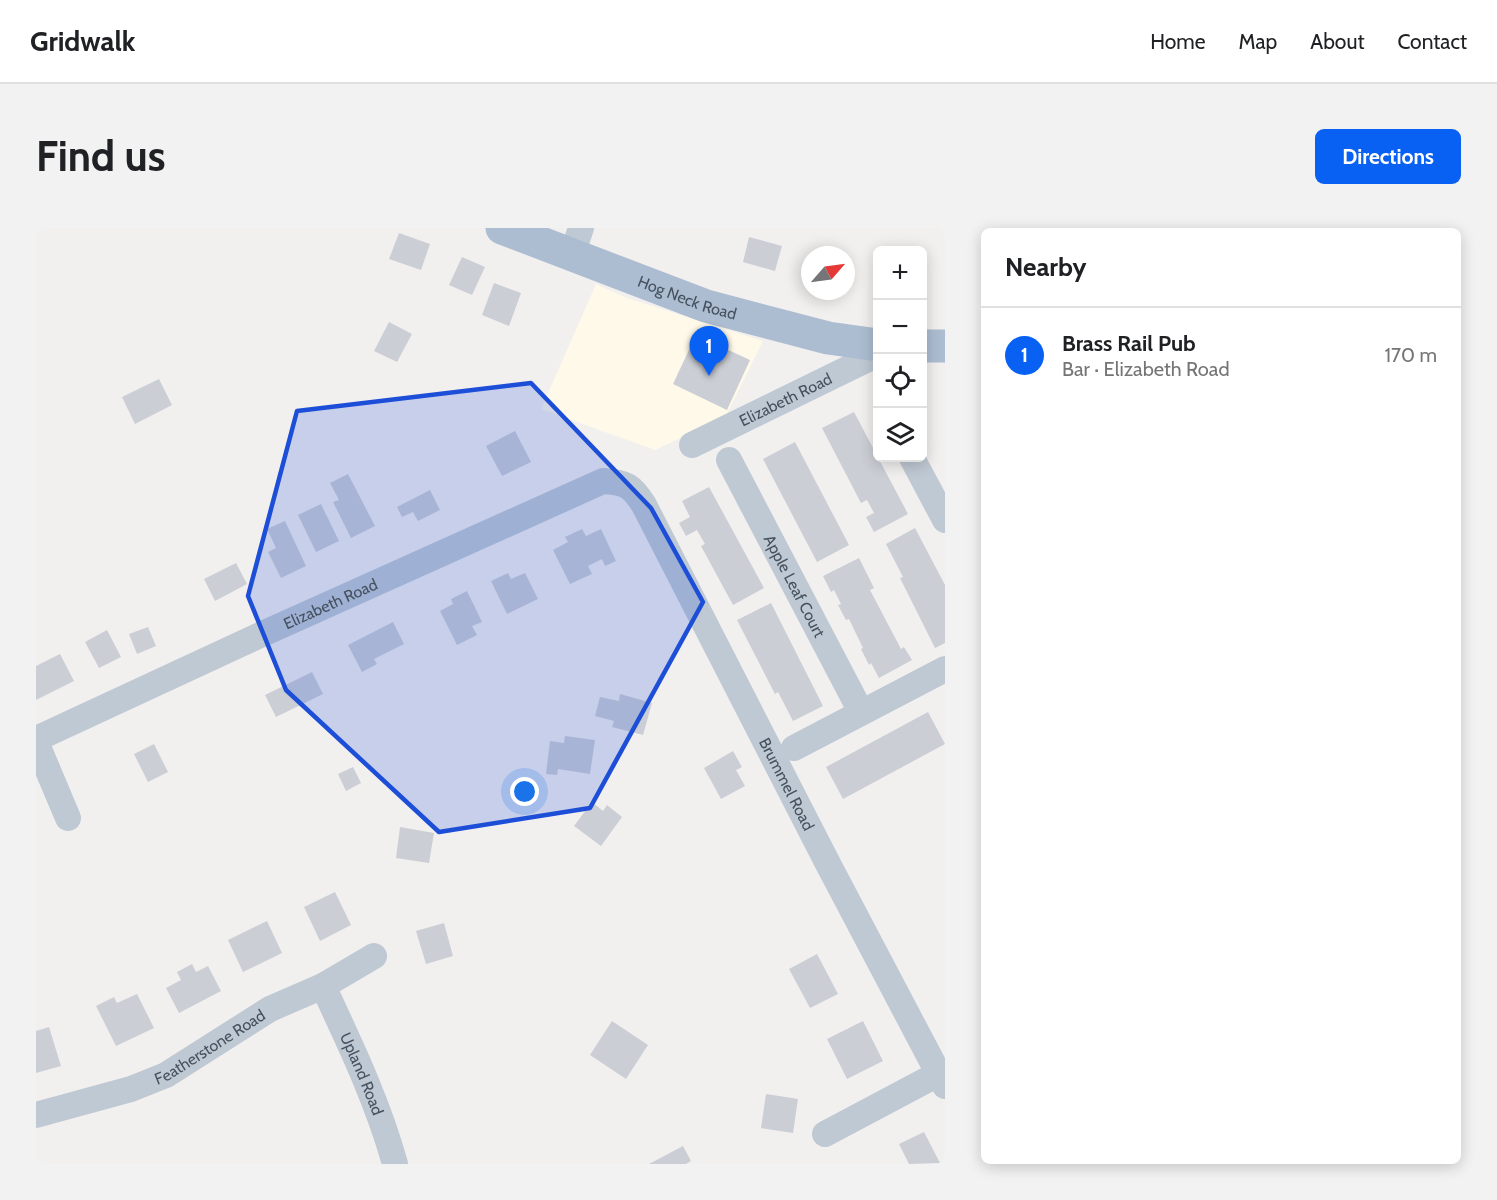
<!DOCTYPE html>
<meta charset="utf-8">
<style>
:root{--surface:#fff;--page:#f2f2f2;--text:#202124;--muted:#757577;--line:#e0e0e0;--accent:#0861f3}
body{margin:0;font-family:Cabin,sans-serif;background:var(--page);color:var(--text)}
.controls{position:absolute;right:18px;top:18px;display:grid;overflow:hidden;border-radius:9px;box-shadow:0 3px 15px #0003}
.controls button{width:54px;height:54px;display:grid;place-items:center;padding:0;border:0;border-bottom:2px solid var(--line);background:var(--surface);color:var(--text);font:30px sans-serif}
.compass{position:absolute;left:765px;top:18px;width:54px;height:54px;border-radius:50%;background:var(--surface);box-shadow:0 3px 15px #0003;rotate:62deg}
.you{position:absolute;left:489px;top:564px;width:21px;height:21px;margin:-15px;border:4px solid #fff;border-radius:50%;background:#1a73e8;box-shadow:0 0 0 9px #1a73e833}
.badge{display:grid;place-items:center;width:39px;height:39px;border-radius:50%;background:var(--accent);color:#fff;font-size:20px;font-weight:700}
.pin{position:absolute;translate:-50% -50px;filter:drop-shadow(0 2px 3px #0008)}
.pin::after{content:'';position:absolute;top:32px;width:21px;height:18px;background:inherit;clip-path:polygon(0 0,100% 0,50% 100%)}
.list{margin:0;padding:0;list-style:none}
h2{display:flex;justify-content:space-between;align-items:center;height:78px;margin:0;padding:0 24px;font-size:26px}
h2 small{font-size:20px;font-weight:400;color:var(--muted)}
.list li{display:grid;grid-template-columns:39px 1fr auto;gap:18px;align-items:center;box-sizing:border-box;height:96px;padding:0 24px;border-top:2px solid var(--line)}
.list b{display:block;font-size:22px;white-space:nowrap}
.list p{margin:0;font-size:20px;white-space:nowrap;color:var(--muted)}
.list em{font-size:20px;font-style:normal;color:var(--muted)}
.icon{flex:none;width:33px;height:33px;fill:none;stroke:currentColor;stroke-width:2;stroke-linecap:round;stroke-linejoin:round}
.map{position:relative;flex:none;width:909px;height:936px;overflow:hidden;border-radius:9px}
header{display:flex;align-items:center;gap:36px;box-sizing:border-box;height:84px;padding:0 30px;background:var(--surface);border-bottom:2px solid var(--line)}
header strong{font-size:28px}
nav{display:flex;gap:33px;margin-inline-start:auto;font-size:21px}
.intro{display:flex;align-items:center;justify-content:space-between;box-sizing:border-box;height:144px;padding:0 36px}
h1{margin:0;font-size:42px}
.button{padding:15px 27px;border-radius:9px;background:var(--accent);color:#fff;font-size:21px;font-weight:700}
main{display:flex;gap:36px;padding:0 36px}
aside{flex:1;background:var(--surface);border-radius:9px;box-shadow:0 3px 15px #0003}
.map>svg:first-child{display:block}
</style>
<header>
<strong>Gridwalk</strong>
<nav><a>Home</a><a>Map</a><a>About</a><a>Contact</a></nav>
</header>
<div class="intro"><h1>Find us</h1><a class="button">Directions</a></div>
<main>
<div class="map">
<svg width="909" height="936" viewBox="0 0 909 936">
<rect width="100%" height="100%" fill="#f2efef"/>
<path fill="#fef9e8" d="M560,56L591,70L727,113L690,188L619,222L505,181Z"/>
<path fill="#cbced5" d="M363,5L394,16L385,42L353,31Z
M713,9L746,18L739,43L707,34Z
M426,29L449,39L436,67L413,57Z
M458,55L485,65L473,98L446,87Z
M353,94L376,106L361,134L338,123Z
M660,107L714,132L691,182L637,156Z
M123,151L136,177L99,196L86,169Z
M818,184L872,286L838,304L830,289L838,285L831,272L825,275L786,200Z
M479,203L495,234L466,248L450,218Z
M759,214L813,317L781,334L727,231Z
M312,246L339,298L315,310L297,274L303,272L294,255Z
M673,259L728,360L697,377L665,318L669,316L661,302L650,308L643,295L654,289L646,273Z
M394,262L404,282L382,293L377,284L366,289L361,279Z
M285,276L303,313L280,324L262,287Z
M249,293L270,338L245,350L232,324L240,320L231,301Z
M879,300L909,357V415L899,420L864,350L867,349L850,316Z
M546,301L550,308L565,301L580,333L569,338L566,331L552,338L556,346L534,356L517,322L532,314L529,309Z
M823,330L838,360L834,362L865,421L868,419L876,432L843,450L835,435L833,437L825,421L827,420L813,391L810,392L802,377L805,376L798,362L795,364L787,348Z
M200,335L211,356L179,373L168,351Z
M472,345L475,351L489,345L502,371L471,386L455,353Z
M431,363L446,394L436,398L441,407L421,417L404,383L417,376L415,371Z
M735,375L787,478L757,493L742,464L739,466L701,392Z
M357,394L368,416L338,431L341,436L326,444L312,417Z
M112,399L120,418L101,426L93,406Z
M71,402L85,429L63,440L49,414Z
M24,426L38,453L0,472V438Z
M276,444L287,466L240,489L229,467Z
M584,466L616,475L607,507L576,499L578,493L559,488L564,469L583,473Z
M892,484L909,516L807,571L790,539Z
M529,508L559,512L554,546L522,541L521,547L510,546L514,513L528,515Z
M118,516L132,544L112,554L98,526Z
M697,523L706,539L700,542L709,558L685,571L668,540Z
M317,539L325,555L310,563L302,546Z
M556,574L567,583L571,577L586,589L565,618L538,598Z
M364,599L398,605L393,635L360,630Z
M299,664L315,697L284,713L268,679Z
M231,693L246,725L207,744L192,712Z
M408,695L417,728L390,736L380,703Z
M781,726L802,766L774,780L753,741Z
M156,736L160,744L172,738L185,763L143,785L130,760L145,752L141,744Z
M101,766L118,800L80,818L60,778L78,769L81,775Z
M576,793L612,817L590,851L554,827Z
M827,793L847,833L811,851L791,811Z
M13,799L25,838L0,845V803Z
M730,866L762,871L757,905L725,900Z
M888,904L904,935L873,936L863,916Z
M647,918L655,933L650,936H613Z"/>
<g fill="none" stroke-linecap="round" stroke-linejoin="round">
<g stroke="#bfc9d3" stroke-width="26">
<path d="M536,27L545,0"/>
<path id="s1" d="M656,217L842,126"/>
<path d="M876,230L909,292"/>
<path id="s2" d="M693,232L825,484"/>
<path id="s3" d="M0,511L222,408L567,253C590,254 596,258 608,277L790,632L909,858"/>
<path d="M0,514L32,590"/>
<path d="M758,520L909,441"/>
<path id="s4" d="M287,758C314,816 342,874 359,936"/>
<path id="s5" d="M0,887L95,861L130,847L234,781L287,758L338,728"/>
<path d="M789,906L902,846"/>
</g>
<g stroke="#adbdd1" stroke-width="33">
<path id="s6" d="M466,0L670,78L792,110L842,117"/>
<path d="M886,118H909"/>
</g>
</g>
<path fill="#1d4ed8" fill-opacity="0.2" stroke="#1d4ed8" stroke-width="4.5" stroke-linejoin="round" d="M495,155L615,280L667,374L554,580L403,604L250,462L212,368L261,183Z"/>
<g text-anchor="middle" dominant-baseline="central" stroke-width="4.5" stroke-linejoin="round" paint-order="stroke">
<g font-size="16" fill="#46515f" stroke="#fff">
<text stroke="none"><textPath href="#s6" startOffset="198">Hog Neck Road</textPath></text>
<text stroke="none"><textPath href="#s1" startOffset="104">Elizabeth Road</textPath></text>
<text stroke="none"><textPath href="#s2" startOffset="142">Apple Leaf Court</textPath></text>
<text stroke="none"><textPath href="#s3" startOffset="324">Elizabeth Road</textPath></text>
<text stroke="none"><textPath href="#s3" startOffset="987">Brummel Road</textPath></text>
<text stroke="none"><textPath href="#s5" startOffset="188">Featherstone Road</textPath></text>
<text stroke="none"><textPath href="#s4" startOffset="96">Upland Road</textPath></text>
</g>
</g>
</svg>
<div class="controls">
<button>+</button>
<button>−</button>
<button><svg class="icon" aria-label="locate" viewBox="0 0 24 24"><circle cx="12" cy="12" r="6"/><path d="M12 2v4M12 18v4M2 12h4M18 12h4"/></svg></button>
<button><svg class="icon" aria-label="layers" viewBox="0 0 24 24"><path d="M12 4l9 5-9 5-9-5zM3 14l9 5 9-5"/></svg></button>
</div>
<svg class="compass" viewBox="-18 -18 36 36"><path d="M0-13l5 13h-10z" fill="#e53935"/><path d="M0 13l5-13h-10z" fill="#757577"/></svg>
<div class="you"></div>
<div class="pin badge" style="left:673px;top:148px">1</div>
</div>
<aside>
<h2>Nearby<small></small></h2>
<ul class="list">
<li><span class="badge">1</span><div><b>Brass Rail Pub</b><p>Bar · Elizabeth Road</p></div><em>170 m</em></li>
</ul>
</aside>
</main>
